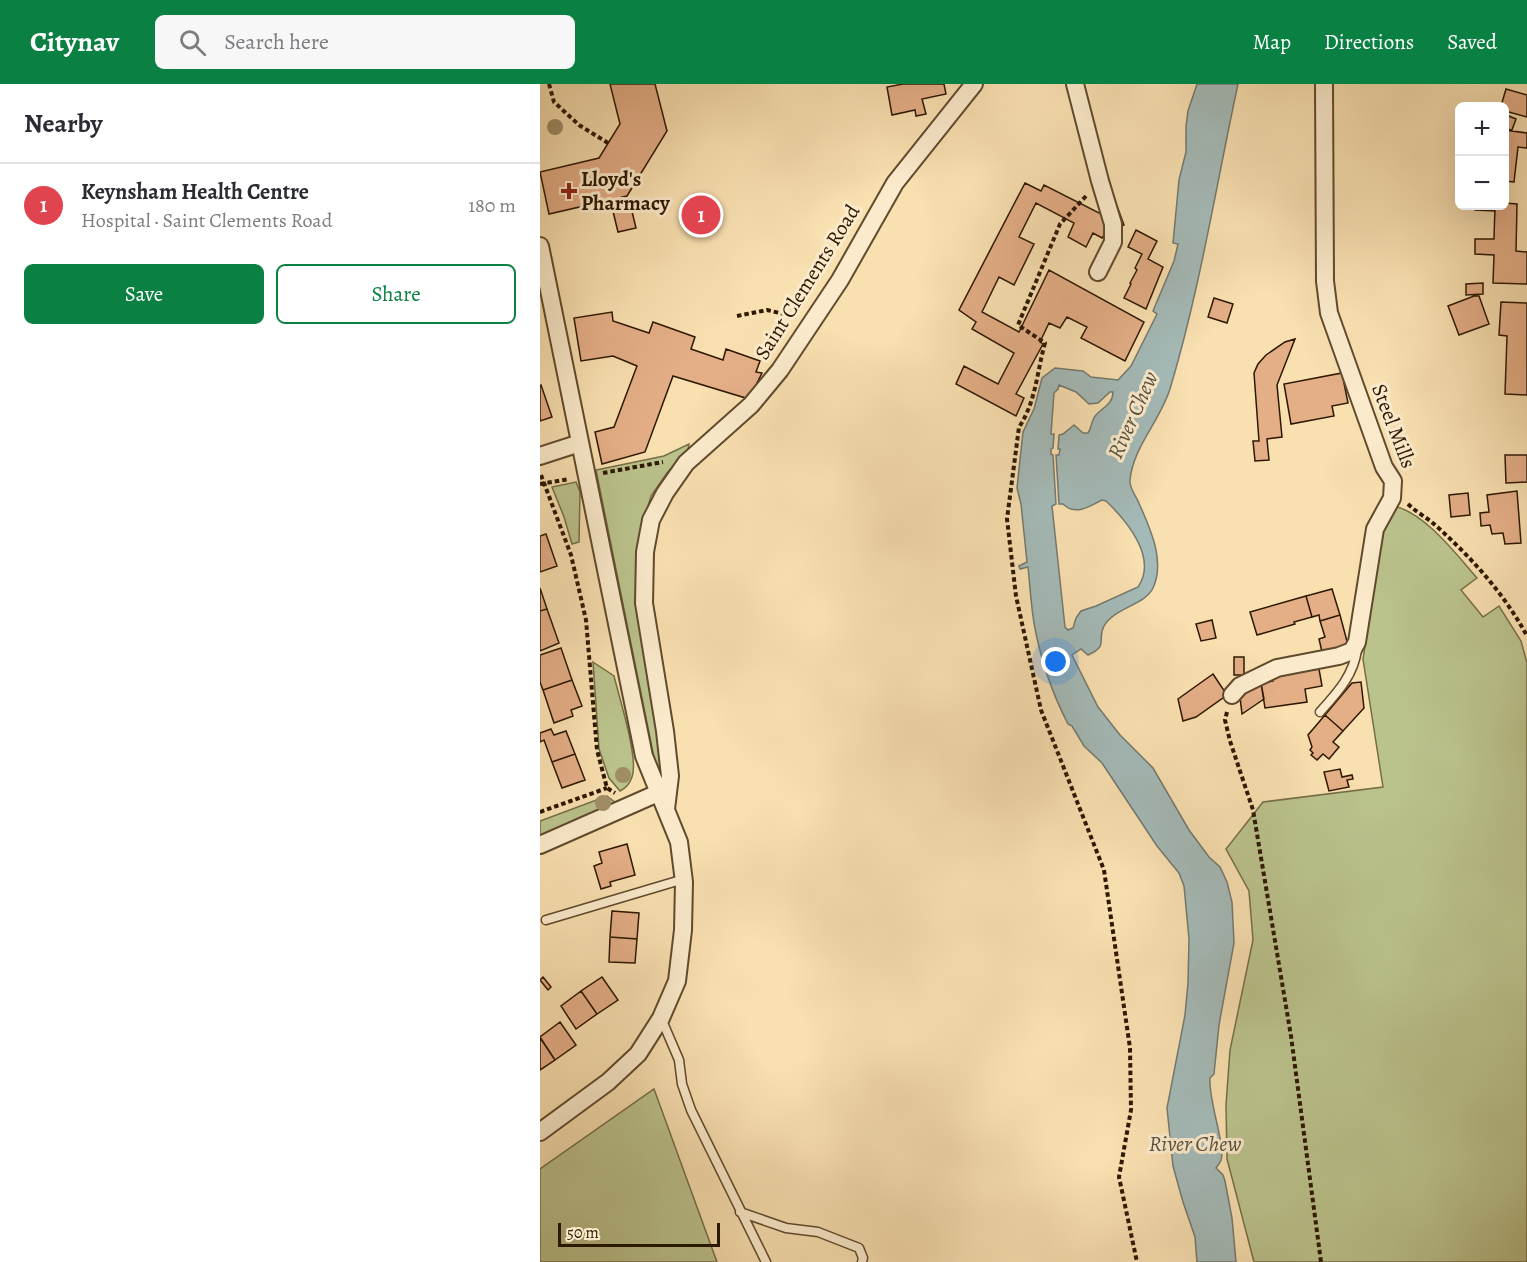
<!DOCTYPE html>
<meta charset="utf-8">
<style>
:root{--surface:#fff;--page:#f7f7f7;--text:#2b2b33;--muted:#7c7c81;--line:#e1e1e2;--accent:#0b8043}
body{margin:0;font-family:Alegreya,serif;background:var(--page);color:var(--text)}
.controls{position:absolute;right:18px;top:18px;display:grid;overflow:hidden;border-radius:9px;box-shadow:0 6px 24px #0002}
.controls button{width:54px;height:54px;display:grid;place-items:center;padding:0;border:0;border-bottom:2px solid var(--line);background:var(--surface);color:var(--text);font:30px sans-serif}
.scale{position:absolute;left:18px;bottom:15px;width:162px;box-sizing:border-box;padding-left:6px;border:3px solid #2d1800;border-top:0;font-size:16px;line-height:21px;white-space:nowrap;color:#2d1800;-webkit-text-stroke:4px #fbebcc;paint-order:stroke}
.you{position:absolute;left:516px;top:578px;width:21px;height:21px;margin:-15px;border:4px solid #fff;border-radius:50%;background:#1a73e8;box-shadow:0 0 0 9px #1a73e833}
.badge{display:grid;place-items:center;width:39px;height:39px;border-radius:50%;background:var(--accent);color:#fff;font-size:20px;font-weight:700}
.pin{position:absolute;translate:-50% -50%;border:3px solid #fff;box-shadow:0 2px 6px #0006}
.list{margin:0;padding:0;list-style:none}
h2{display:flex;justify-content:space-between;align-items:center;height:78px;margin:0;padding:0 24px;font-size:26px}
h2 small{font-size:20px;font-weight:400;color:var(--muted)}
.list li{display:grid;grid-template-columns:39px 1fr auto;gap:18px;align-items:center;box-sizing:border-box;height:84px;padding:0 24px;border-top:2px solid var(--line)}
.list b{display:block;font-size:22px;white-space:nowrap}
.list p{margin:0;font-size:20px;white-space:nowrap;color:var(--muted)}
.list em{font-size:20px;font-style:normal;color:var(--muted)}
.actions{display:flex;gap:12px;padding:18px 24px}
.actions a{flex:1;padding:14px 0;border:2px solid var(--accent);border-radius:9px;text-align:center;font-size:21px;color:var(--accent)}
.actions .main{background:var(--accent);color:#fff}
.icon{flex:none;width:33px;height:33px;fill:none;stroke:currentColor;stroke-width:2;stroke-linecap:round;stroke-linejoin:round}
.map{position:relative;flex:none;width:987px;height:1178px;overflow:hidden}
header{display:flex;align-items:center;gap:36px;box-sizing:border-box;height:84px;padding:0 30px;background:var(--accent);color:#fff}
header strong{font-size:28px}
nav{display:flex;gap:33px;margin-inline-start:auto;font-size:21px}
.search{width:420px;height:54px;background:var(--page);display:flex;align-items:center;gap:15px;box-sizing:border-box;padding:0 21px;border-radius:9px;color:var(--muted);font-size:22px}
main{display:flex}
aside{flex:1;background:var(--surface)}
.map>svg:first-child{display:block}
</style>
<header>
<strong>Citynav</strong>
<div class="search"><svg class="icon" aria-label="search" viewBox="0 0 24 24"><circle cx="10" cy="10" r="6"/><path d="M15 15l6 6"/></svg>Search here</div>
<nav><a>Map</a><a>Directions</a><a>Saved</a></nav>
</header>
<main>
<aside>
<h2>Nearby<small></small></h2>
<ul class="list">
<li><span class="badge" style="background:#e0444e">1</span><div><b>Keynsham Health Centre</b><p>Hospital · Saint Clements Road</p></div><em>180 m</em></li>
</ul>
<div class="actions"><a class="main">Save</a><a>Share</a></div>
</aside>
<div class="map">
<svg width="987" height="1178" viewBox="0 0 987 1178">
<rect width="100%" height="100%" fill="#f9e0b1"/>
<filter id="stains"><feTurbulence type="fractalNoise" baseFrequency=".00333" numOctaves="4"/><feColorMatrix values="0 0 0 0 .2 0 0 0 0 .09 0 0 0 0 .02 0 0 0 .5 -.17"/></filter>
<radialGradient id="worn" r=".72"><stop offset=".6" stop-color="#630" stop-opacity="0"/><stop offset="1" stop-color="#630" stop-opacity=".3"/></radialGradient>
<path fill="#bbc38d" stroke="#746e46" stroke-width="1.5" d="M149,360L148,366L127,389L111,412L102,442L96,474L97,518L124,695L115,679L56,386L124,372Z
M36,398L40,408L39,458L32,460L24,433L12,403Z
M850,421C883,426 916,470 937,494L921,506L943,533L959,522L981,557L987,579V1178H714L687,1075L686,1021L690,966L713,856L709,807L686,765L723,718L843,703L823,575L845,434Z
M53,578L74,592C79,613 99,675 92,693C90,699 86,704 80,707L69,694L59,665Z
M67,712L76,719L0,754V737Z
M114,1005L177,1178H0V1085Z"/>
<path fill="#a4bab8" stroke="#74796e" stroke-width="1.5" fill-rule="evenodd" d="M657,0H698C676,102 660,205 630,305C620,337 593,363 590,396C589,404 595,410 598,417C609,442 626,476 613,504C605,521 574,524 564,542C556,556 570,561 548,571L541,565L532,571L558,623L580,651L613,684L649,746L669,773L680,783L687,798L692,818L694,859L679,941L674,990L670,994C668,1015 686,1063 681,1076C680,1079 678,1081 676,1084L683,1091L685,1097L692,1134L696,1178H657L655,1153L643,1118L633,1082L627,1024L645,931L648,899L649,855L644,802L639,789L617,762L562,679L544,662L532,642L528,640C512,609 500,573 494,539C491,521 490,502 488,483L480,485L479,482L487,478L481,420L477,404L483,348L494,325L502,294L515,284L543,287L551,293L578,296L591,282L617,230L613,227L634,177L638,160L633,159L639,96L646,68V42L648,27ZM519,301L536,308L549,320L558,319L570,308H573C573,320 563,323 556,331C551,336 552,344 548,349H543L534,341L523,350L519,351L518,365H520L519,371H516L519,420H523C535,432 549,423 562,416L566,417C587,437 618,474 598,503L556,522L541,527L536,534L533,544L528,546L525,543L512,422L516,420L513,371L511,370V365L513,364L514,350H511L514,309L518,305Z"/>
<path fill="#e4ae87" stroke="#2d1800" stroke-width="1.5" d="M70,0H115L127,47L87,112L9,130L0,88L59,74L80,40Z
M363,0H404L406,10L382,15L386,30L376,32L375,26L352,31L347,3Z
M966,5L987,11V33L965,27L964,22H961Z
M964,30L976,35L972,46L964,45Z
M964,46L987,49V64L978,63L974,98L964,97Z
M485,99L501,107L504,101L559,129L577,122L584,141L566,148L562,154L553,149L546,163L528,153L534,139L496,119L479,153L494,160L474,201L459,193L442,228L479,248L509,186L604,238L585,277L541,254L547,243L527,233L520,244L509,239L500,258L503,260L476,310L484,314L476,332L416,300L424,282L458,300L474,269L432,245L436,238L419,226Z
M89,115L96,144L78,148L71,119Z
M964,119L977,120L976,167L987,168V200L953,199L954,171L935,170V155H954L955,122H964Z
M935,122H955V127L935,126Z
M596,146L617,157L608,175L623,183L606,225L584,214L591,200L590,199L597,186L595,184L602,170L588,163Z
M943,199V210L926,211V200Z
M934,212H939L949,240L919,251L908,222Z
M674,214L693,220L687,239L668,233Z
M961,218L987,219V311L965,310L967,252L959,251Z
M72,228L73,237L109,249L113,238L155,253L151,265L183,276L186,265L220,277L216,288L222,289L209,315L133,292L105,368L62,380L55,348L74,343L97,282L73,272L41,277L34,234Z
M755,255L737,301L742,353L727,355L729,376L715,377L713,357H719L714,289L718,280L726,271L745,258Z
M802,289L808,319L792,322L794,332L751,340L744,300Z
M1,301L12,333L0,337V302Z
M965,371H987V398L966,399Z
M977,407L981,459L965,460L963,449L952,450L950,441L941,442L940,429L949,428L947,411Z
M928,409L930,431L911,433L909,411Z
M6,450L17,482L0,488V452Z
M0,504L7,525L0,527Z
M792,505L800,531L780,537L779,531L772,533L766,512Z
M766,512L772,533L754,538L755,540L717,551L710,528Z
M7,525L19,559L0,567V527Z
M800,531L808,561L782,568L779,555L785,553L780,537Z
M672,536L676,554L661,557L656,540Z
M21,564L32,596L3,606L0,598V571Z
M694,573H704V591H694Z
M779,585L782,602L765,605L767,618L725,624L721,599L733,597L732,592Z
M673,590L687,611L656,633L643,637L638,615Z
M32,596L42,622L31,626L33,632L14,639L3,606Z
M821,598L824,624L803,647L785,631L812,599Z
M721,599L724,615L702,630L700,613Z
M785,631L803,647L793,658L799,663L789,675L783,670L777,676L771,671L773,669L770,666L772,663L768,651Z
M11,645L14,651L26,647L35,670L12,678L4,656L0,658V649Z
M35,670L45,696L22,704L12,678Z
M800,685L802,693L812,691L813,695L807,696L809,703L789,707L784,688Z
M87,760L95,791L70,798L71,802L61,805L54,782L62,779L59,768Z
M72,827L99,829L97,855L70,853Z
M70,853L97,855L95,879L69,878Z
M3,893L11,903L8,906L0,896Z
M62,893L78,916L57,930L41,907Z
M41,907L57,930L36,945L21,922Z
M20,938L36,961L15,976L0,953Z
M0,954L15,976L0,986Z"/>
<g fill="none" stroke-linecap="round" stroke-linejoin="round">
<defs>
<path id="lane" d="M780,628C797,609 814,591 817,565
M6,836L144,795
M121,934L139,976L142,1000L151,1026L226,1178
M200,1128L246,1144L278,1148L319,1164L323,1174L322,1178"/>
<path id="street" d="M535,0L560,97L573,140V158L558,188
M0,162L104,672L139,758L144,798L143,846L137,897L121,934L98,970L68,998L0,1048
M0,372L40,359
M692,611L700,602L737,584L799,572L812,567L817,558L835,445L852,414L853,397L844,383L789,229L785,197L784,0
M126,725L130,692L125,647L104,519L105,468L111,436L125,409L146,379L211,321L240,286L300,196L355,99L434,0
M0,761L118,709"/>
</defs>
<use href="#lane" stroke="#604a2c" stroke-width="11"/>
<use href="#street" stroke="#604a2c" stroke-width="20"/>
<path stroke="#2d1800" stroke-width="4" stroke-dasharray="4.5 3" stroke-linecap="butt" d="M9,0L14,18L39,41L68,59
M546,112L520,140L478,241L505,259C497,287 496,318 479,343L467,435L476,512L501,626L564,786L590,964L591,1026L579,1093L597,1178
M197,232L227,226L256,233
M63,389L123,378
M1,391L31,471L46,536L57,666L67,704L75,709
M0,400L29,395
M868,420C876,428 886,433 894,440C930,472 964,509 987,552
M687,628L685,636L690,657L713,726L751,952L781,1178
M0,728L67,704"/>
<use href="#lane" stroke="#fbebcc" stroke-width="8"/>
<use href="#street" stroke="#fbebcc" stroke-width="16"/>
</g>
<g fill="#a08e67">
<circle cx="15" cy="43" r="8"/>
<circle cx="83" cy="691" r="8"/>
<circle cx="63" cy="719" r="8"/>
</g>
<path fill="#8f2418" stroke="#fbebcc" stroke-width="2" d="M26 98h6v6h6v6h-6v6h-6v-6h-6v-6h6z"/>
<g text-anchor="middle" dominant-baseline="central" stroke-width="6" stroke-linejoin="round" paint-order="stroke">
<g font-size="21" font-weight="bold" fill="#2d1800" stroke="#fbebcc" text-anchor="start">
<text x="41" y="95">Lloyd's<tspan x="41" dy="24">Pharmacy</tspan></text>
</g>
<g font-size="21" fill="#2d1800" stroke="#fbebcc">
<text transform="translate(267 198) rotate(-58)">Saint Clements Road</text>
<text transform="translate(854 342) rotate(69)">Steel Mills</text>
</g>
<g font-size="22" font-style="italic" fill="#575140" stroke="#fbebcc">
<text transform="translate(593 331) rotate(-66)">River Chew</text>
<text x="655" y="1060">River Chew</text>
</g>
</g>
<rect width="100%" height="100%" filter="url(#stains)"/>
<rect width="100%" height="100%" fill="url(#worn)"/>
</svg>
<div class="controls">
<button>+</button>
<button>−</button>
</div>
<div class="scale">50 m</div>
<div class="you"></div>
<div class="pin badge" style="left:161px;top:131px;background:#e0444e">1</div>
</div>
</main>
